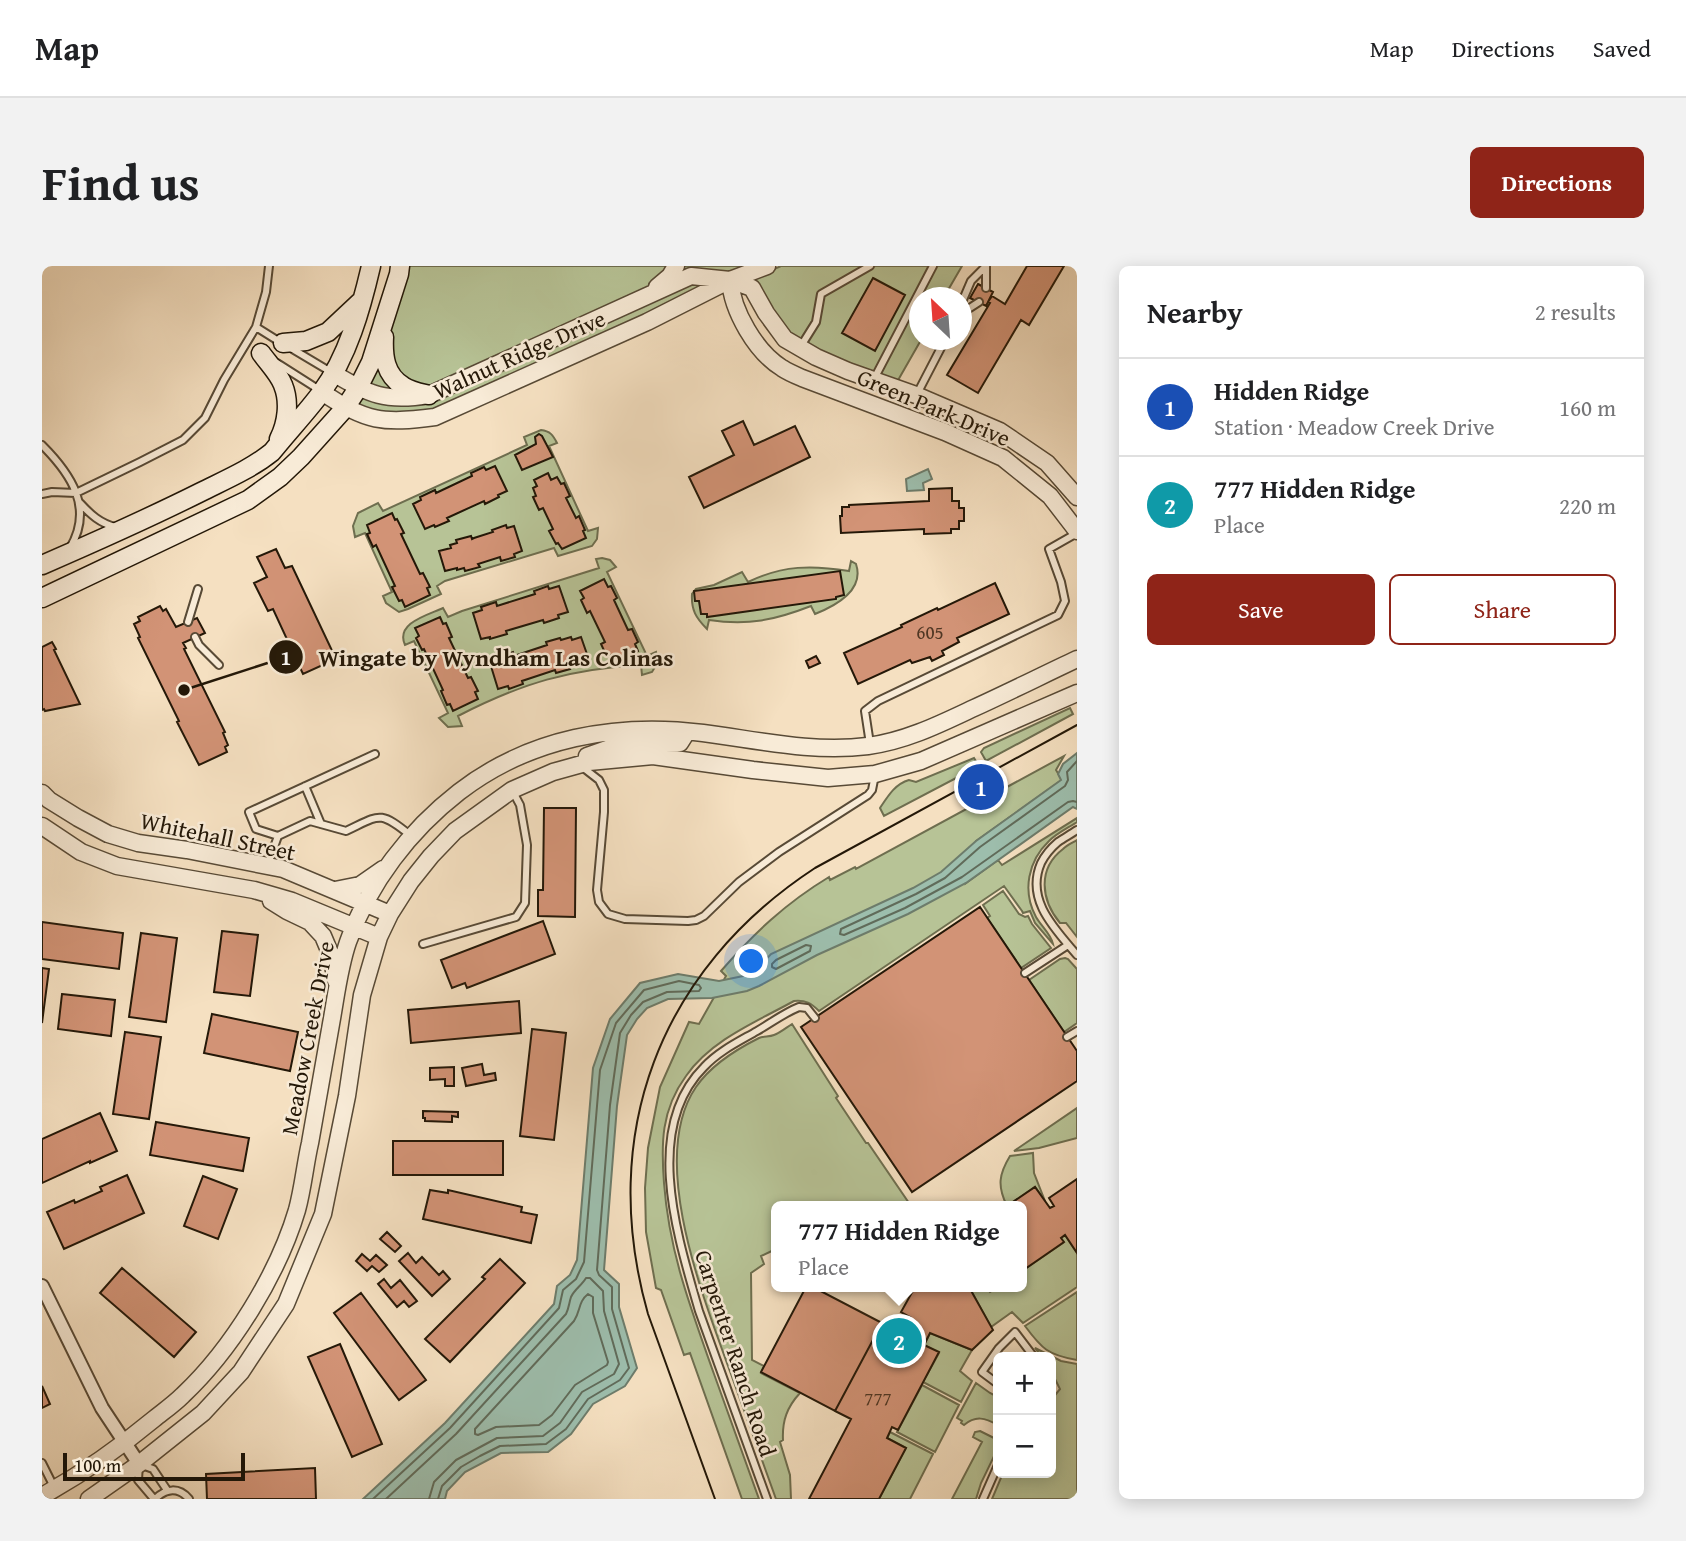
<!DOCTYPE html>
<meta charset="utf-8">
<style>
:root{--surface:#fff;--page:#f2f2f2;--text:#202124;--muted:#757577;--line:#e0e0e0;--accent:#8f2418}
body{margin:0;font-family:"Gentium Book Plus",serif;background:var(--page);color:var(--text)}
.controls{position:absolute;right:21px;bottom:21px;display:grid;overflow:hidden;border-radius:10px;box-shadow:0 4px 18px #0003}
.controls button{width:63px;height:63px;display:grid;place-items:center;padding:0;border:0;border-bottom:2px solid var(--line);background:var(--surface);color:var(--text);font:35px sans-serif}
.compass{position:absolute;left:867px;top:21px;width:63px;height:63px;border-radius:50%;background:var(--surface);box-shadow:0 4px 18px #0003;rotate:335deg}
.scale{position:absolute;left:21px;bottom:18px;width:182px;box-sizing:border-box;padding-left:7px;border:4px solid #241808;border-top:0;font-size:19px;line-height:24px;white-space:nowrap;color:#241808;-webkit-text-stroke:5px #f8ebd7;paint-order:stroke}
.you{position:absolute;left:710px;top:696px;width:24px;height:24px;margin:-18px;border:5px solid #fff;border-radius:50%;background:#1a73e8;box-shadow:0 0 0 10px #1a73e833}
.badge{display:grid;place-items:center;width:46px;height:46px;border-radius:50%;background:var(--accent);color:#fff;font-size:23px;font-weight:700}
.pin{position:absolute;translate:-50% -50%;border:4px solid #fff;box-shadow:0 2px 7px #0006}
.popup{position:absolute;left:729px;top:935px;width:256px;height:91px;box-sizing:border-box;display:grid;place-content:center;border-radius:10px;background:var(--surface);filter:drop-shadow(0 2px 5px #0005);font-size:23px;white-space:nowrap;color:var(--muted)}
.popup b{font-size:26px;color:var(--text)}
.popup::after{content:'';position:absolute;left:50%;top:100%;margin-left:-14px;border:14px solid transparent;border-top-color:var(--surface)}
.list{margin:0;padding:0;list-style:none}
h2{display:flex;justify-content:space-between;align-items:center;height:91px;margin:0;padding:0 28px;font-size:30px}
h2 small{font-size:23px;font-weight:400;color:var(--muted)}
.list li{display:grid;grid-template-columns:46px 1fr auto;gap:21px;align-items:center;box-sizing:border-box;height:98px;padding:0 28px;border-top:2px solid var(--line)}
.list b{display:block;font-size:26px;white-space:nowrap}
.list p{margin:0;font-size:23px;white-space:nowrap;color:var(--muted)}
.list em{font-size:23px;font-style:normal;color:var(--muted)}
.actions{display:flex;gap:14px;padding:21px 28px}
.actions a{flex:1;padding:16px 0;border:2px solid var(--accent);border-radius:10px;text-align:center;font-size:24px;color:var(--accent)}
.actions .main{background:var(--accent);color:#fff}
.map{position:relative;flex:none;width:1035px;height:1233px;overflow:hidden;border-radius:10px}
header{display:flex;align-items:center;gap:42px;box-sizing:border-box;height:98px;padding:0 35px;background:var(--surface);border-bottom:2px solid var(--line)}
header strong{font-size:33px}
nav{display:flex;gap:38px;margin-inline-start:auto;font-size:24px}
.intro{display:flex;align-items:center;justify-content:space-between;box-sizing:border-box;height:168px;padding:0 42px}
h1{margin:0;font-size:49px}
.button{padding:18px 32px;border-radius:10px;background:var(--accent);color:#fff;font-size:24px;font-weight:700}
main{display:flex;gap:42px;padding:0 42px}
aside{flex:1;background:var(--surface);border-radius:10px;box-shadow:0 4px 18px #0003}
.map>svg:first-child{display:block}
</style>
<header>
<strong>Map</strong>
<nav><a>Map</a><a>Directions</a><a>Saved</a></nav>
</header>
<div class="intro"><h1>Find us</h1><a class="button">Directions</a></div>
<main>
<div class="map">
<svg width="1035" height="1233" viewBox="0 0 1035 1233">
<rect width="100%" height="100%" fill="#f5e0c1"/>
<filter id="stains"><feTurbulence type="fractalNoise" baseFrequency=".00286" numOctaves="4"/><feColorMatrix values="0 0 0 0 .2 0 0 0 0 .09 0 0 0 0 .02 0 0 0 .5 -.17"/></filter>
<radialGradient id="worn" r=".72"><stop offset=".6" stop-color="#630" stop-opacity="0"/><stop offset="1" stop-color="#630" stop-opacity=".3"/></radialGradient>
<path fill="#b7c396" stroke="#6e6e4f" stroke-width="2" d="M360,0H711L399,147L349,151L307,140Z
M739,0H920L902,31L878,32V74H879L855,116C824,105 770,90 747,67C732,53 722,31 712,12Z
M499,164C508,165 511,169 515,177L507,180L546,265L556,262L555,273L550,280L516,290L512,282L403,315L395,320L399,328L366,343L357,346L344,337L341,330L350,326L323,267L313,271L311,260L316,247L336,237L341,245L485,179L482,171Z
M560,292L568,294L574,301L565,306L605,390L614,386L616,396L610,406L600,409L599,399C528,403 480,417 416,450L420,460L406,461L397,452L406,447L372,375L363,379C353,357 386,349 401,342L406,351L420,345L557,302L554,293Z
M809,295L814,298C823,325 793,340 773,348L769,340C733,354 706,360 667,354L665,363C654,352 649,344 650,328L654,323L672,319L700,306L706,316C741,299 770,299 807,305Z
M1028,442L1031,448L944,495L939,486L942,482Z
M1022,490L1014,504L1020,514L934,575L924,617L956,594L960,599L1035,552V556C1026,562 1015,567 1007,575C986,595 980,625 994,651C999,660 1009,668 1011,678L993,657L988,645L981,647L980,645L962,620L777,745C769,737 764,734 752,735C714,756 669,774 644,810C619,844 619,878 622,917C627,986 649,1043 672,1108C687,1149 702,1191 717,1233H700L648,1087L642,1089L619,1024L614,1022L604,966L603,922L606,882L618,821L647,756L657,758L684,710L679,705C712,667 744,637 787,611L788,614L813,601L814,603Z
M932,492L937,500L842,550L838,542C846,530 853,518 867,514L874,516Z
M1035,574V671L1024,657H1018C999,634 995,603 1021,583C1025,579 1030,577 1035,574Z
M961,625L977,648L983,651L986,650L990,658L1009,682L979,702L945,652L948,650L941,639Z
M1023,692L1026,693L1035,703V757L1022,766L987,714L1018,693Z
M750,758L796,830L794,832L824,877H826L869,940H734V983L719,990L722,998L709,1007L710,1094L722,1100L719,1107L758,1127C745,1141 740,1155 741,1174L738,1176L748,1209L749,1233H734C719,1191 704,1150 689,1108C662,1033 605,893 654,821C669,799 693,784 717,772C722,770 727,771 732,769C738,767 745,761 750,758Z
M1035,842V872L997,882L972,885Z
M991,887L992,907L1003,935L993,921L965,940C955,920 957,908 968,890Z
M1023,969L1035,987V1021L981,1057L970,1046L949,1061L927,1021H944L948,1026L956,1021H980V1005L1021,977L1019,972Z
M1035,1026V1094C1006,1089 1000,1083 983,1060Z
M888,1067L930,1084L918,1105L930,1115L919,1136L881,1116L897,1087L882,1079Z
M993,1082L1019,1095L1035,1098V1233H950L961,1207H1009V1134L1018,1123L1009,1105V1091H1000Z
M934,1117L948,1127L956,1131V1159C943,1152 934,1149 922,1159L919,1157L920,1155L915,1152Z
M880,1119L917,1139L893,1186L855,1166Z
M938,1165L954,1173L956,1182L939,1217L934,1233H910L940,1176L931,1171L933,1166Z
M848,1166L891,1188L868,1233H837L864,1182L845,1172Z"/>
<path fill="#9dbead" stroke="#6d7c6b" stroke-width="2" d="M886,203L890,213L881,217L882,224L865,225L864,213Z
M1035,487V543L1031,541L924,617L866,648L775,689L717,720L705,725L670,732L626,733L605,742L595,753L585,769L575,840L562,1004L577,1018V1041L595,1102L583,1120L551,1138L529,1168L506,1186L459,1187L423,1206L405,1225L403,1233H321L403,1157L512,1038L515,1020L528,1009L535,994L551,802L568,753L598,717L636,708L677,715L706,709L717,701L729,688L871,622L899,606L934,575L1019,514L1016,508L1021,498Z"/>
<g fill="none" stroke-linecap="round" stroke-linejoin="round">
<path stroke="#606b5a" stroke-width="2" d="M1035,495L1025,506L1026,514L1023,520L938,581L903,612L874,628L799,663L798,668L802,669L863,642L920,611L1026,536L1031,535L1035,536
M764,679L769,680L768,685L734,703L730,701V698L734,694Z
M546,1028L551,1031V1047L566,1096L565,1099L533,1119L510,1149L497,1159L454,1161L436,1169L433,1168V1163L532,1055C539,1044 536,1036 546,1028Z
M331,1233L408,1162L517,1042L521,1024L534,1013L542,996L558,804L574,757L602,724L637,715L657,719L659,722L657,725L625,726L601,736L589,749L578,767L568,839L555,1004L557,1009L570,1021V1043L587,1102L578,1114L546,1133L524,1163L504,1178L458,1180L438,1190L419,1201L400,1220L396,1233
M344,1233L414,1168L524,1048C527,1042 527,1037 529,1031C532,1024 540,1019 544,1012H548L561,1025L562,1045L577,1098L572,1108L540,1126L518,1157L501,1170L455,1172L414,1194L392,1216L387,1233"/>
</g>
<path fill="#d29376" stroke="#241808" stroke-width="2" d="M985,0H1022L987,59L979,54L936,127L905,109L948,37L946,36L950,30L963,38Z
M831,12L863,29L833,85L800,67Z
M936,18L951,26L944,40L928,32Z
M701,155L712,179L753,160L768,191L662,242L647,211L692,189L680,165Z
M497,168L500,170L511,191L480,204L473,189L494,178L493,171Z
M453,200L465,225L456,229L457,231L443,238L442,235L405,252L407,255L393,261L392,259L383,263L371,238L379,234L378,231L393,224L394,227L430,210L429,207L442,201L444,204Z
M506,207L509,214L515,211L519,218L522,217L528,230L524,232L534,252L537,250L543,264L541,265L544,272L520,283L516,277L514,278L507,265L511,263L501,242L497,244L491,231L494,230L491,222L495,220L492,214Z
M910,222V235H917V242H922V255H917V263H909V267L882,268V263L799,267L798,250H800V241H807V239L887,235V223Z
M350,247L353,254L355,253L362,267L359,268L378,308L381,307L388,321L385,322L388,329L363,341L360,334L357,335L350,321L353,320L334,279L331,281L325,268L328,267L325,259Z
M464,259L465,262L472,260L480,285L472,288L473,291L459,295L458,291L436,298L438,301L423,305L422,302L415,304V302L403,305L397,285L409,282L408,279L415,277L414,274L429,270L430,273L432,272L451,266L450,264Z
M234,283L243,302L250,300L294,393L261,408L231,343L226,345L212,317L225,311L215,291Z
M798,305L802,329L794,331V333L665,351V348H659L657,335H653L652,325Z
M562,313L566,321L569,320L575,332L572,334L586,364L590,363L596,376L593,378L596,385L573,396L569,389L565,391L559,378L563,376L548,345L545,347L539,334L542,332L538,325Z
M953,317L967,348L915,372L917,376L900,385L902,389L890,395L888,391L870,397L868,394L816,418L802,387L860,361L859,359L895,342L896,344Z
M506,320L507,323L517,320L526,346L516,349L517,352L502,357L501,354L464,365L465,368L448,373V371L439,373L431,347L440,344L439,341L454,336L455,340L493,328L492,325Z
M118,340L121,345L124,343L134,361L155,352L163,367L141,377L144,382L142,383L183,466L181,467L186,479L183,481L185,486L157,499L135,456L137,455L96,372L98,371L92,358L98,355L96,351Z
M398,351L401,358L404,357L410,371L407,372L426,412L429,411L436,425L433,426L436,433L411,445L408,438L405,439L399,425L401,424L382,383L380,384L374,372L377,370L373,362Z
M529,371L530,374L539,371L546,391L536,394L537,397L527,401L528,403L514,407L513,404L480,415L481,418L467,423L466,420L456,423L448,397L458,394L457,391L471,386L472,390L505,379L504,376L518,372L519,374Z
M10,376L14,383L12,384L38,438L3,445L2,443L0,444V381Z
M774,390L778,397L767,402L764,395Z
M502,542H534L533,651L496,650V624H501Z
M938,641L1035,785V815L870,926L759,761Z
M501,655L513,688L425,722L423,717L410,722L399,694Z
M0,656L81,667L77,703L0,693Z
M180,665L216,669L208,730L172,726Z
M99,667L135,672L124,756L87,751Z
M0,702L7,703L0,757Z
M20,728L73,734L69,770L16,763Z
M477,735L479,767L369,777L366,744Z
M170,748L256,766L248,805L162,787Z
M490,763L524,767L512,874L478,870Z
M83,766L119,771L107,853L71,848Z
M440,798L442,809L453,807L454,814L424,820L420,802Z
M412,801V820H403V813L388,814V802Z
M381,845L416,846V851L410,850V856L383,855V852H381Z
M58,847L75,885L48,897V895L0,917V873Z
M114,856L207,872L201,905L108,889Z
M351,875H461V909H351Z
M85,909L102,947L22,983L5,946L32,934L33,937L60,925L58,921Z
M161,910L195,923L176,973L142,960Z
M1035,913V987L1023,969L1019,972L1022,976L980,1005V940H965L993,921L1008,942L1012,940L1007,932Z
M388,924L406,927V924L480,941L479,946L495,949L489,977L381,953Z
M345,966L359,980L353,986L338,973Z
M366,987L374,997L380,991L397,1009L401,1005L408,1013L390,1030L357,995Z
M320,988L328,995L334,989L345,999L337,1006L330,1000L325,1005L314,995Z
M458,993L483,1017L408,1096L383,1073L443,1013L440,1011Z
M80,1002L154,1066L132,1091L58,1027Z
M342,1013L349,1022L358,1014L375,1035L367,1041L362,1035L355,1041L336,1018Z
M764,1021H771L840,1057L793,1145L719,1106Z
M873,1021H927L951,1064L930,1084L888,1067L882,1079L897,1086L856,1164L850,1161L845,1172L864,1182L837,1233H767L809,1153L793,1145L840,1057L858,1067L868,1051L859,1046Z
M319,1027L384,1114L357,1134L292,1047Z
M298,1078L340,1178L310,1191L266,1091Z
M0,1120L8,1138L0,1142Z
M273,1202L274,1233H165L164,1208Z"/>
<g fill="none" stroke-linecap="round" stroke-linejoin="round">
<defs>
<path id="service" d="M944,22V0
M920,36L929,15L944,0
M920,47L937,36
M214,61L238,76
M759,80L774,56L779,28L828,0
M247,81L289,106
M235,97L279,125
M832,113L891,0
M875,128L903,74
M0,179C29,208 52,242 28,282
M0,228L10,226L34,227L98,196L141,174L163,152L182,114L214,61L224,26L227,0
M38,237C49,249 58,257 73,261
M146,356L156,323
M153,371L157,379L177,399
M828,478L823,445L836,435L1016,349L1023,335L1019,316L1007,283L1035,267
M539,500L557,514L562,524V546L555,624L557,636L566,648L583,653L646,655L654,654L662,650L697,616L737,586L826,529L830,524L833,509
M263,520L279,558
M1035,564C1029,568 1022,572 1016,576C1009,582 1003,589 999,597C983,634 1013,663 1035,689
M236,570L268,555L304,565C338,549 337,544 368,569
M226,598L236,570L214,563L207,546L333,488
M381,678L474,651L483,637L485,579L478,539L470,524
M983,707L1026,679
M1025,771L1035,765
M956,1118L940,1106L957,1082L973,1066L992,1091
M0,1197L13,1223
M112,1233L96,1214L97,1198L111,1203L125,1224
M113,1233C124,1222 137,1221 147,1233
M725,1233L657,1045C636,972 600,863 662,801C677,785 696,776 715,765C729,757 742,747 757,741L765,742L773,752
M941,1233L956,1199"/>
<path id="minor" d="M0,1020L60,1142L97,1198"/>
<path id="tertiary" d="M688,14C690,45 714,86 740,102C746,106 753,109 760,112L903,166L961,192L1008,230L1035,265
M615,21L628,10L634,0
M291,107C327,129 344,136 387,129L649,10L688,14L710,22L724,47L743,73L774,91L806,105L874,129L958,165L1005,197L1035,231
M280,126C323,156 342,158 393,151L605,56L688,14L725,0
M545,490L579,478L638,477L645,466
M0,527L7,534L36,552L66,568L96,577L145,584L241,603L348,648
M0,560L39,586L75,600L212,624L250,635L337,671
M293,624L318,619L341,603
M229,635L245,645L268,656L281,670L289,689L294,715
M0,1230C40,1208 77,1182 112,1153C122,1145 132,1138 141,1129C190,1083 236,1008 255,944C261,922 263,899 268,877C275,837 282,797 289,758C294,731 297,702 306,676C327,617 368,564 417,526C487,472 574,456 661,467C716,474 770,487 826,480C864,475 898,458 932,442C967,426 1001,409 1035,393
M47,1233L97,1198L161,1147L199,1106L244,1038L281,948L305,830L320,729L337,671L348,648L369,615L389,590L413,565L470,524L511,506L547,496L611,490L711,504L786,512L833,508L879,495L1035,427"/>
<path id="secondary" d="M342,71C341,90 343,109 361,120C368,125 379,127 387,129
M241,77L264,75L286,66L318,36
M219,87C226,97 237,108 241,119C248,136 245,157 237,173
M0,299C53,276 107,252 159,226C183,214 209,203 230,186C246,166 264,147 279,127C306,90 319,43 329,0
M0,332L206,234L238,211L259,191L303,142L316,122L329,96L357,8L358,0"/>
</defs>
<use href="#service" stroke="#584a36" stroke-width="10"/>
<use href="#minor" stroke="#584a36" stroke-width="16"/>
<use href="#tertiary" stroke="#584a36" stroke-width="19"/>
<use href="#secondary" stroke="#241808" stroke-width="21"/>
<use href="#service" stroke="#f8ebd7" stroke-width="6"/>
<use href="#minor" stroke="#f8ebd7" stroke-width="12"/>
<use href="#tertiary" stroke="#f8ebd7" stroke-width="16"/>
<use href="#secondary" stroke="#f8ebd7" stroke-width="18"/>
<path stroke="#241808" stroke-width="2" d="M673,1233L606,1048C555,869 617,704 773,602L1035,459"/>
</g>
<g text-anchor="middle" dominant-baseline="central" stroke-width="5" stroke-linejoin="round" paint-order="stroke">
<g font-size="19" fill="#503724">
<text x="888" y="366">605</text>
<text x="836" y="1132">777</text>
</g>
<g font-size="23" fill="#241808" stroke="#f8ebd7">
<text transform="translate(477 88) rotate(-24)">Walnut Ridge Drive</text>
<text transform="translate(892 141) rotate(23)">Green Park Drive</text>
<text transform="translate(176 570) rotate(12)">Whitehall Street</text>
<text transform="translate(265 772) rotate(-79)">Meadow Creek Drive</text>
<text transform="translate(694 1087) rotate(72)">Carpenter Ranch Road</text>
</g>
</g>
<path fill="none" stroke="#241808" stroke-width="2.5" d="M142 424L244 391"/>
<g fill="#241808" stroke="#f8ebd7" stroke-width="2.5">
<circle cx="142" cy="424" r="7"/>
<circle cx="244" cy="391" r="18"/>
</g>
<g font-size="21" text-anchor="middle" font-weight="bold" fill="#fff">
<text x="244" y="399">1</text>
</g>
<g font-size="24" text-anchor="middle" font-weight="bold" fill="#241808" stroke="#f8ebd7" stroke-width="5" stroke-linejoin="round" paint-order="stroke">
<text x="454" y="400">Wingate by Wyndham Las Colinas</text>
</g>
<rect width="100%" height="100%" filter="url(#stains)"/>
<rect width="100%" height="100%" fill="url(#worn)"/>
</svg>
<div class="controls">
<button>+</button>
<button>−</button>
</div>
<svg class="compass" viewBox="-18 -18 36 36"><path d="M0-13l5 13h-10z" fill="#e53935"/><path d="M0 13l5-13h-10z" fill="#757577"/></svg>
<div class="scale">100 m</div>
<div class="you"></div>
<div class="pin badge" style="left:939px;top:521px;background:#1a4fb4">1</div>
<div class="pin badge" style="left:857px;top:1075px;background:#0f9aa8">2</div>
<div class="popup"><b>777 Hidden Ridge</b>Place</div>
</div>
<aside>
<h2>Nearby<small>2 results</small></h2>
<ul class="list">
<li><span class="badge" style="background:#1a4fb4">1</span><div><b>Hidden Ridge</b><p>Station · Meadow Creek Drive</p></div><em>160 m</em></li>
<li><span class="badge" style="background:#0f9aa8">2</span><div><b>777 Hidden Ridge</b><p>Place</p></div><em>220 m</em></li>
</ul>
<div class="actions"><a class="main">Save</a><a>Share</a></div>
</aside>
</main>
